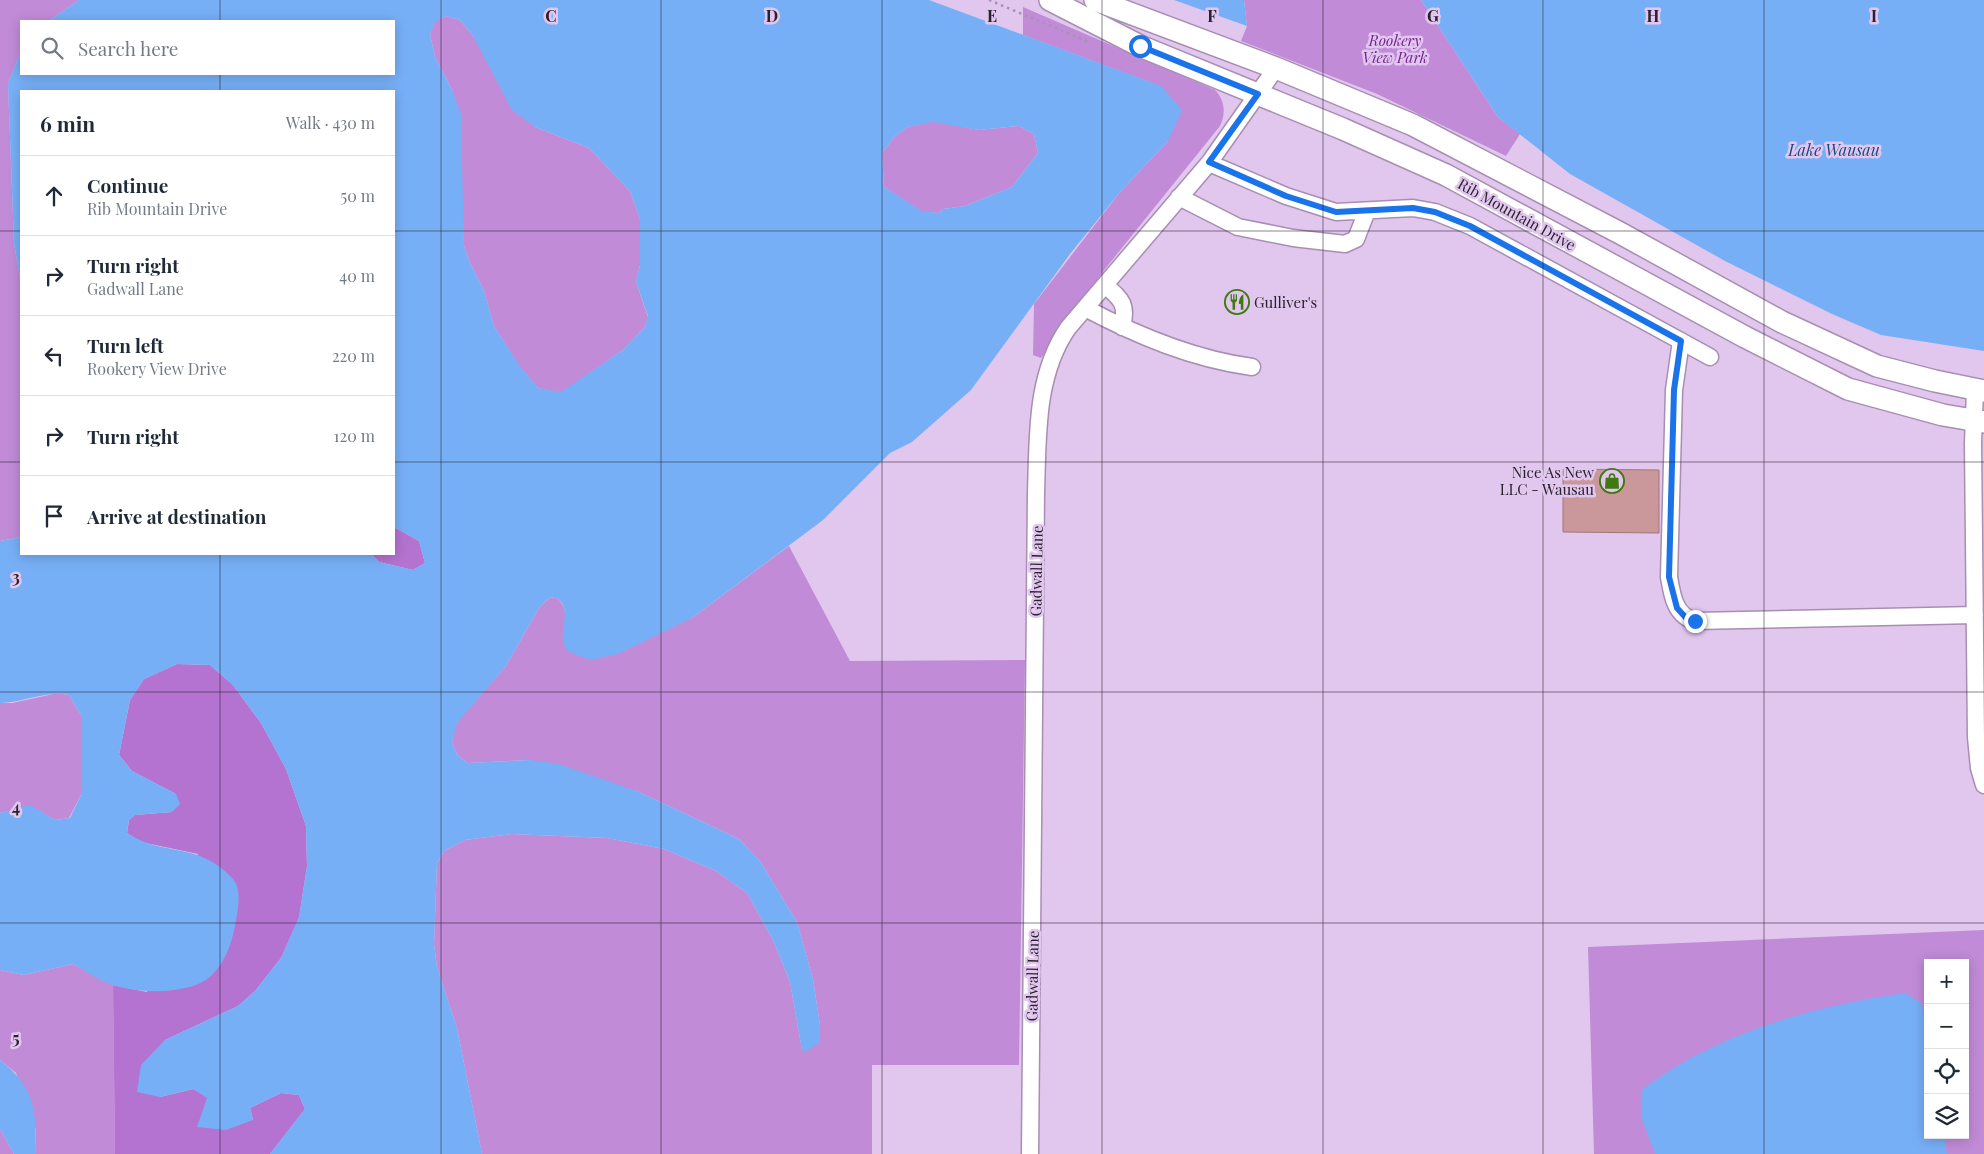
<!DOCTYPE html>
<meta charset="utf-8">
<style>
:root{--surface:#fff;--page:#f2f2f3;--text:#1f2937;--muted:#747a83;--line:#e0e1e3}
body{margin:0;font-family:"Playfair Display",serif;background:var(--page);color:var(--text)}
.controls{position:absolute;right:15px;bottom:15px;display:grid;overflow:hidden;border-radius:0px;box-shadow:0 2px 12px #0003}
.controls button{width:45px;height:45px;display:grid;place-items:center;padding:0;border:0;border-bottom:1px solid var(--line);background:var(--surface);color:var(--text);font:25px sans-serif}
.stop{position:absolute;width:15px;height:15px;margin:-11px;border:4px solid #1a73e8;border-radius:50%;background:#fff}
.stop.end{background:#1a73e8;border-color:#fff;box-shadow:0 1px 5px #0008}
.list{margin:0;padding:0;list-style:none}
h2{display:flex;justify-content:space-between;align-items:center;height:65px;margin:0;padding:0 20px;font-size:21px}
h2 small{font-size:16px;font-weight:400;color:var(--muted)}
.list li{display:grid;grid-template-columns:32px 1fr auto;gap:15px;align-items:center;box-sizing:border-box;height:80px;padding:0 20px;border-top:1px solid var(--line)}
.list b{display:block;font-size:19px;white-space:nowrap}
.list p{margin:0;font-size:16px;white-space:nowrap;color:var(--muted)}
.list em{font-size:16px;font-style:normal;color:var(--muted)}
.icon{flex:none;width:28px;height:28px;fill:none;stroke:currentColor;stroke-width:2;stroke-linecap:round;stroke-linejoin:round}
.map{position:relative;flex:none;width:1984px;height:1154px;overflow:hidden}
.search{position:absolute;background:var(--surface);box-shadow:0 2px 12px #0003;left:20px;top:20px;width:375px;height:55px;display:flex;align-items:center;gap:12px;box-sizing:border-box;padding:0 18px;border-radius:0px;color:var(--muted);font-size:19px}
.panel{position:absolute;background:var(--surface);box-shadow:0 2px 12px #0003;left:20px;top:90px;width:375px;height:465px;border-radius:0px}
.map>svg:first-child{display:block}
</style>
<div class="map">
<svg width="1984" height="1154" viewBox="0 0 1984 1154">
<rect width="100%" height="100%" fill="#e1c7ee"/>
<path fill="#c18bd8" fill-rule="evenodd" d="M0,0H79L49,21H21V50L8,84L14,244L21,283V537L0,541Z
M1244,0H1421L1498,117L1520,134L1506,156L1377,94L1241,41L1247,26Z
M1023,7L1215,90C1225,100 1226,114 1220,126L1105,269L1041,358L1033,355L1034,304L1120,192L1168,141L1160,86L1023,35Z
M446,16L460,20L473,36L535,127L589,148L630,191L640,219V265L636,282L648,317L645,327L623,350L561,393L538,388L519,366L494,326L484,291L470,263L464,246L453,92L435,57L430,34L435,21Z
M933,121L979,130L1019,126L1034,134L1038,153L1012,187L965,206L943,209L939,213L922,212L884,187L882,153L895,136L908,127Z
M789,546L850,661L1025,660L1019,1065H872V1154H482L457,1028L437,967L434,944L437,863L444,851L465,840L511,834L607,838L664,849L716,871L747,893L774,942L790,982L802,1050L820,1025L813,979L797,922L760,861L739,839L639,792L530,760L468,763L458,756L452,743L456,723L506,666L539,608L549,598L556,597C570,608 565,624 563,640L692,618Z
M58,693L69,695L81,715V795L69,818L55,820L30,806L0,813V703H12Z
M1984,930V1154H1594L1588,947ZM1928,963H1965V1135H1928Z
M73,964L113,985L115,1154H36V1130L16,1073L0,1060V970L24,975Z
M0,1129L14,1154H0Z"/>
<path fill="#b473d0" d="M394,527L419,541L425,563L413,570L379,562L371,554H394Z
M177,664L210,665L233,685L261,723L286,769L306,826L307,866L299,918L281,958L255,991L238,1006L165,1040L160,1097L193,1089L253,1120L250,1108L281,1093L299,1095L305,1109L270,1154H115L113,985L147,992L198,854L141,842L127,833L129,820L135,815L172,812L176,794L132,771L119,755L130,700L144,679Z"/>
<path fill="#77aff6" fill-rule="evenodd" d="M79,0H929L1161,86L1182,110L1168,141L1120,192L1070,254L971,390L912,442L890,453L823,520L692,618L618,654L590,660L567,651C566,648 563,643 563,639C561,622 572,609 556,597L549,598L539,608L506,666L457,723L452,743L458,756L468,763L530,760L559,764L639,792L739,839L760,861L797,922L813,979L820,1025V1042L806,1052L802,1050L790,982L774,942L747,893L716,871L664,849L607,838L511,834L465,840L444,851L437,863L434,944L437,967L457,1028L482,1154H270L305,1109L299,1095L281,1093L250,1108L253,1120L226,1130L197,1127L207,1098L193,1089L160,1097L137,1092L141,1065L165,1040L238,1006L255,991L281,958L299,917L307,866L306,826L286,769L261,723L233,685L210,665L177,664L144,679L130,700L119,755L132,771L176,794L180,804L172,812L135,815L129,820L127,833C163,857 199,841 233,879C242,889 238,908 236,920C233,939 227,960 212,975C192,995 139,994 113,985C99,981 86,971 73,964L24,975L0,970V813L30,805L55,820L70,818L81,795V715L69,695C47,690 23,703 0,703V541L21,537V554H371L379,562L413,570L425,563L419,541L394,527V91H21V283L14,244L8,84L21,50V74H394V21H49ZM446,16L460,20L473,36L512,110L535,127L589,148L630,191L640,219V265L636,282L648,316L645,327L623,350L561,392L538,388L519,365L494,326L484,291L470,263L464,246L461,114L453,92L435,57L430,34L435,22ZM933,122L979,130L1019,126L1034,134L1038,153L1012,187L965,206L943,209L939,213L922,211L884,187L882,153L895,136L908,127Z
M1174,0H1244L1247,26Z
M1421,0H1984V351L1881,335L1832,314L1725,261L1570,174L1498,117Z
M1905,993L1921,1003L1928,1028V1135H1944L1947,1154H1655L1641,1117L1642,1090C1715,1033 1814,1006 1905,993Z
M0,1060C36,1088 36,1111 36,1154H14L0,1129Z"/>
<path fill="#ca989b" stroke="#a47477" d="M1563,469L1659,470V533L1563,532Z"/>
<g fill="none" stroke-linecap="round" stroke-linejoin="round">
<defs>
<path id="minor" d="M1209,163L1286,196L1336,212L1413,208L1435,212L1470,226L1710,357
M1179,197L1238,227L1293,238L1345,244L1356,239L1367,211
M1105,285C1121,299 1128,304 1122,327
M1085,308C1138,336 1193,359 1252,367
M1681,341L1674,390L1669,577C1672,595 1675,616 1695,621L1975,615
M1975,390L1973,443L1976,737L1979,768L1984,785
M1030,1154L1036,492C1038,437 1035,376 1068,328L1209,163L1276,68"/>
<path id="major" d="M1050,0L1140,46L1343,129L1446,175L1745,337L1848,389L1943,415L1984,422
M1095,0L1276,68L1413,125L1620,233L1782,322L1877,366L1935,381L1984,391"/>
</defs>
<use href="#minor" stroke="#a78eb2" stroke-width="19"/>
<use href="#major" stroke="#a78eb2" stroke-width="24"/>
<path stroke="#a792b1" stroke-width="2.5" stroke-dasharray="2.5 4" stroke-linecap="butt" d="M989,0L1089,42"/>
<use href="#minor" stroke="#fff" stroke-width="16"/>
<use href="#major" stroke="#fff" stroke-width="21"/>
</g>
<g fill="none" stroke-linecap="round" stroke-linejoin="round">
<path stroke="#1a73e8" stroke-width="6" d="M1140,46L1258,94L1209,162L1286,196L1336,212L1413,208L1435,212L1470,226L1681,341L1674,390L1669,577L1677,608L1687,619L1695,621"/>
</g>
<path fill="none" stroke="#2a212f" stroke-width="1" stroke-opacity="0.55" d="M220,0V21M441,0V1154M661,0V1154M882,0V1154M1102,0V1154M1323,0V1154M1543,0V1154M1764,0V1154M220,74V91M0,231H21M394,231H1984M0,462H21M394,462H1984M220,554V1154M0,692H1984M0,923H1984"/>
<defs>
<symbol id="restaurant-ring" viewBox="-11 -11 22 22"><circle r="9.5" fill="#e1c7ee" stroke="#3f790f" stroke-width="1.5"/><path d="M-5-6h1v4h1v-4h1v4h1v-4h1v5L-1.5 .5V6h-2V.5L-5-1ZM5-6V6H3V1.5H1.5Q1.5-4 5-6Z" fill="#3f790f"/></symbol>
<symbol id="shop-ring" viewBox="-11 -11 22 22"><circle r="9.5" fill="#e1c7ee" stroke="#3f790f" stroke-width="1.5"/><path d="M-5-2.5h2.3a2.7 3.5 0 0 1 5.4 0H5L5.5 6h-11ZM-1.5-2.5h3a1.5 2.3 0 0 0-3 0Z" fill="#3f790f"/></symbol>
</defs>
<g fill-rule="evenodd">
<use href="#restaurant-ring" x="1223" y="288" width="28" height="28"/>
<use href="#shop-ring" x="1598" y="467" width="28" height="28"/>
</g>
<g text-anchor="middle" dominant-baseline="central" stroke-width="5" stroke-linejoin="round" paint-order="stroke">
<g font-size="15" font-style="italic" fill="#752293" stroke="#e1c7ee">
<text x="1395" y="40">Rookery<tspan x="1395" dy="17">View Park</tspan></text>
</g>
<g font-size="15" fill="#2a212f" stroke="#e1c7ee">
<text transform="translate(1517 214) rotate(29)">Rib Mountain Drive</text>
<text transform="translate(1036 571) rotate(-89)">Gadwall Lane</text>
<text transform="translate(1032 976) rotate(-89)">Gadwall Lane</text>
</g>
<g font-size="15" fill="#2a212f" stroke="#e1c7ee" text-anchor="start">
<text x="1254" y="302">Gulliver's</text>
<text x="1594" y="472" text-anchor="end">Nice As New<tspan x="1594" dy="17">LLC - Wausau</tspan></text>
</g>
<g font-size="16" font-style="italic" fill="#194881" stroke="#e1c7ee">
<text x="1834" y="149">Lake Wausau</text>
</g>
</g>
<g font-size="16" text-anchor="middle" font-weight="bold" fill="#2a212f" stroke="#e1c7ee" stroke-width="5" stroke-linejoin="round" paint-order="stroke">
<text x="551" y="22">C</text>
<text x="772" y="22">D</text>
<text x="992" y="22">E</text>
<text x="1212" y="22">F</text>
<text x="1433" y="22">G</text>
<text x="1653" y="22">H</text>
<text x="1874" y="22">I</text>
<text x="16" y="583">3</text>
<text x="16" y="813">4</text>
<text x="16" y="1044">5</text>
</g>
</svg>
<div class="controls">
<button>+</button>
<button>−</button>
<button><svg class="icon" aria-label="locate" viewBox="0 0 24 24"><circle cx="12" cy="12" r="6"/><path d="M12 2v4M12 18v4M2 12h4M18 12h4"/></svg></button>
<button><svg class="icon" aria-label="layers" viewBox="0 0 24 24"><path d="M12 4l9 5-9 5-9-5zM3 14l9 5 9-5"/></svg></button>
</div>
<div class="stop" style="left:1140px;top:46px"></div>
<div class="stop end" style="left:1695px;top:621px"></div>
<div class="search"><svg class="icon" aria-label="search" viewBox="0 0 24 24"><circle cx="10" cy="10" r="6"/><path d="M15 15l6 6"/></svg>Search here</div>
<section class="panel">
<h2>6 min<small>Walk · 430 m</small></h2>
<ul class="list">
<li><svg class="icon" aria-label="ahead" viewBox="0 0 24 24"><path d="M12 20V5M6 11l6-6 6 6"/></svg><div><b>Continue</b><p>Rib Mountain Drive</p></div><em>50 m</em></li>
<li><svg class="icon" aria-label="right" viewBox="0 0 24 24"><path d="M7 20v-9h11M14 6l5 5-5 5"/></svg><div><b>Turn right</b><p>Gadwall Lane</p></div><em>40 m</em></li>
<li><svg class="icon" aria-label="left" viewBox="0 0 24 24"><path d="M17 20v-9H6M10 6l-5 5 5 5"/></svg><div><b>Turn left</b><p>Rookery View Drive</p></div><em>220 m</em></li>
<li><svg class="icon" aria-label="right" viewBox="0 0 24 24"><path d="M7 20v-9h11M14 6l5 5-5 5"/></svg><div><b>Turn right</b></div><em>120 m</em></li>
<li><svg class="icon" aria-label="arrive" viewBox="0 0 24 24"><path d="M6 21V4h12l-3 4 3 4H6"/></svg><div><b>Arrive at destination</b></div></li>
</ul>
</section>
</div>
